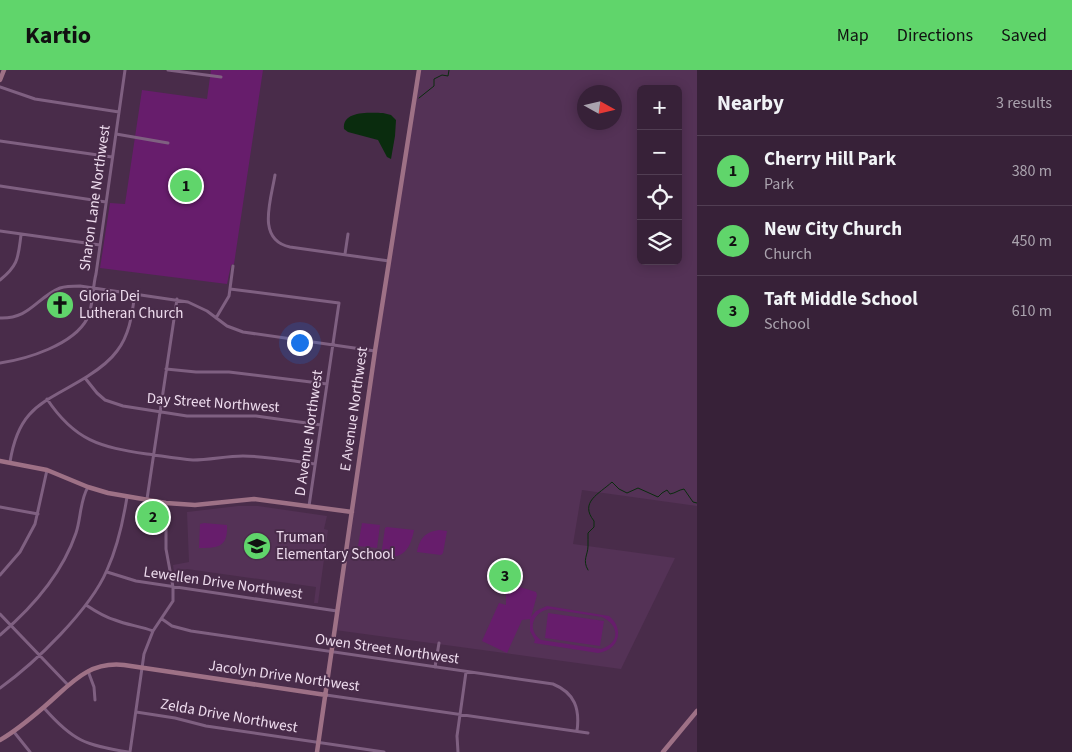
<!DOCTYPE html>
<meta charset="utf-8">
<style>
:root{--surface:#372138;--page:#422e43;--text:#f1f3f6;--muted:#aaa3ae;--line:#513e53;--accent:#60d56b}
body{margin:0;font-family:"Source Sans 3",sans-serif;background:var(--page);color:var(--text)}
.controls{position:absolute;right:15px;top:15px;display:grid;overflow:hidden;border-radius:8px;box-shadow:0 2px 12px #0003}
.controls button{width:45px;height:45px;display:grid;place-items:center;padding:0;border:0;border-bottom:1px solid var(--line);background:var(--surface);color:var(--text);font:25px sans-serif}
.compass{position:absolute;left:577px;top:15px;width:45px;height:45px;border-radius:50%;background:var(--surface);box-shadow:0 2px 12px #0003;rotate:98deg}
.you{position:absolute;left:299px;top:272px;width:18px;height:18px;margin:-12px;border:4px solid #fff;border-radius:50%;background:#1a73e8;box-shadow:0 0 0 8px #1a73e833}
.badge{display:grid;place-items:center;width:32px;height:32px;border-radius:50%;background:var(--accent);color:#111;font-size:16px;font-weight:700}
.pin{position:absolute;translate:-50% -50%;border:2px solid #fff;box-shadow:0 1px 5px #0006}
.list{margin:0;padding:0;list-style:none}
h2{display:flex;justify-content:space-between;align-items:center;height:65px;margin:0;padding:0 20px;font-size:21px}
h2 small{font-size:16px;font-weight:400;color:var(--muted)}
.list li{display:grid;grid-template-columns:32px 1fr auto;gap:15px;align-items:center;box-sizing:border-box;height:70px;padding:0 20px;border-top:1px solid var(--line)}
.list b{display:block;font-size:19px;white-space:nowrap}
.list p{margin:0;font-size:16px;white-space:nowrap;color:var(--muted)}
.list em{font-size:16px;font-style:normal;color:var(--muted)}
.icon{flex:none;width:28px;height:28px;fill:none;stroke:currentColor;stroke-width:2;stroke-linecap:round;stroke-linejoin:round}
.map{position:relative;flex:none;width:697px;height:682px;overflow:hidden}
header{display:flex;align-items:center;gap:30px;box-sizing:border-box;height:70px;padding:0 25px;background:var(--accent);color:#111}
header strong{font-size:24px}
nav{display:flex;gap:28px;margin-inline-start:auto;font-size:18px}
main{display:flex}
aside{flex:1;background:var(--surface)}
.map>svg:first-child{display:block}
</style>
<header>
<strong>Kartio</strong>
<nav><a>Map</a><a>Directions</a><a>Saved</a></nav>
</header>
<main>
<div class="map">
<svg width="697" height="682" viewBox="0 0 697 682">
<rect width="100%" height="100%" fill="#492c4a"/>
<path fill="#543256" fill-rule="evenodd" d="M419,0H697V436L582,420L573,474L675,488L621,599L335,560ZM641,19H678V191H641ZM584,22H614V52H584Z
M238,436H258L327,446L324,459L328,460L318,533H314L316,517L187,499L174,502L173,495L189,492L187,442Z"/>
<path fill="#671d6c" fill-rule="evenodd" d="M211,0H263L234,194L231,195L227,214L100,198L110,133L125,134L142,20L207,29Z
M204,453L227,455C228,478 217,478 199,478L200,454Z
M362,453L380,455L377,478L358,476Z
M387,457L414,460C410,481 402,490 381,486L385,458Z
M439,460L447,461L443,483L441,485L417,482C420,468 425,462 439,460Z
M510,514L536,522L537,525L531,547L536,541L547,536L609,546C625,559 619,580 598,583L534,573L535,570L530,561V549L522,550L507,583L482,571L499,533L506,535V523ZM550,539L602,547C620,555 620,574 601,579L541,570C526,560 533,541 550,539Z
M548,543L604,551L600,576L545,568Z"/>
<path fill="#0a2c0e" d="M383,43L391,45L396,50L395,66L391,89L387,87L378,70L348,62L344,59C342,40 371,43 383,43Z"/>
<g fill="none" stroke-linecap="round" stroke-linejoin="round">
<path stroke="#0a2c0e" stroke-width="1" d="M419,28L434,16V9L442,5L448,6L449,0
M588,500C582,490 588,485 588,476C588,472 588,467 588,463L594,457V451C579,432 599,424 612,412L619,419L627,423L638,418L658,427L662,423L667,420L670,424C676,423 678,420 684,419L693,432L697,433"/>
<path stroke="#7f6081" stroke-width="3" d="M168,0L221,7
M0,17L35,29L119,42
M116,64L168,73
M0,71L112,87
M275,105C271,130 256,170 290,177L389,191
M0,116L106,132
M0,161L100,175
M345,184L348,164
M0,210C19,195 18,187 21,165
M230,219L339,233L309,436
M0,248C30,249 36,228 60,218C66,216 73,216 80,216L188,232L207,241L227,256L243,262L375,281
M216,248L229,226L233,196
M0,293C27,289 73,275 87,249C94,235 92,219 96,204L125,0
M166,299L196,302H229L327,314
M85,308L97,323L105,330L123,336L187,346H256L321,355
M47,329C75,371 100,377 147,384C162,386 178,389 193,390C210,390 226,386 243,386C267,386 291,391 315,394
M10,392C19,335 45,333 88,306C99,299 109,292 117,281C130,264 132,244 135,223
M147,429L177,229
M0,437L38,444
M107,502L136,511L337,541
M0,505L20,482L35,454L47,400
M86,535C95,541 104,547 115,550C127,555 140,556 153,561
M0,544L68,615
M162,549L172,556L191,561L553,614C575,623 580,639 577,661
M0,565C33,537 62,504 76,463C81,448 80,430 88,417
M435,597L439,573
M88,601L94,617L95,630
M0,618C35,593 90,540 107,500C118,476 123,452 127,427
M326,625L588,663
M44,638C73,671 85,675 128,682
M136,642L175,648L206,656L384,682
M14,662L30,682
M130,682L144,584L153,561L173,531V517L166,479V433
M458,682L457,666L466,602"/>
<path stroke="#9e7186" stroke-width="4.5" d="M0,10L4,0
M0,391L47,400L88,417L108,423L166,433L195,435L254,429L352,442
M0,670C16,661 30,649 44,637C70,615 87,591 124,595L326,625
M317,682L375,281L419,0
M663,682L697,641"/>
</g>
<defs>
<symbol id="church-disc" viewBox="-11 -11 22 22"><circle r="9.5" fill="#60d56b" stroke="#492c4a"/><path d="M-1.2-6h2.4v3.5h3.3v2.4h-3.3V6h-2.4V-.1h-3.3v-2.4h3.3Z" fill="#111"/></symbol>
<symbol id="school-disc" viewBox="-11 -11 22 22"><circle r="9.5" fill="#60d56b" stroke="#492c4a"/><path d="M0-5L7-2L0 1L-7-2ZM-4 1L0 2.5L4 1V4Q0 6-4 4Z" fill="#111"/></symbol>
</defs>
<g fill-rule="evenodd">
<use href="#church-disc" x="44" y="219" width="32" height="32"/>
<use href="#school-disc" x="241" y="460" width="32" height="32"/>
</g>
<g text-anchor="middle" dominant-baseline="central" stroke-width="4" stroke-linejoin="round" paint-order="stroke">
<g font-size="15" fill="#eedcee" stroke="#492c4a">
<text transform="translate(95 128) rotate(-82)">Sharon Lane Northwest</text>
<text transform="translate(213 333) rotate(4)">Day Street Northwest</text>
<text transform="translate(354 339) rotate(-82)">E Avenue Northwest</text>
<text transform="translate(309 363) rotate(-82)">D Avenue Northwest</text>
<text transform="translate(223 513) rotate(8)">Lewellen Drive Northwest</text>
<text transform="translate(387 579) rotate(8)">Owen Street Northwest</text>
<text transform="translate(284 606) rotate(8)">Jacolyn Drive Northwest</text>
<text transform="translate(229 646) rotate(10)">Zelda Drive Northwest</text>
</g>
<g font-size="15" fill="#eedcee" stroke="#492c4a" text-anchor="start">
<text x="79" y="226">Gloria Dei<tspan x="79" dy="17">Lutheran Church</tspan></text>
<text x="276" y="467">Truman<tspan x="276" dy="17">Elementary School</tspan></text>
</g>
</g>
</svg>
<div class="controls">
<button>+</button>
<button>−</button>
<button><svg class="icon" aria-label="locate" viewBox="0 0 24 24"><circle cx="12" cy="12" r="6"/><path d="M12 2v4M12 18v4M2 12h4M18 12h4"/></svg></button>
<button><svg class="icon" aria-label="layers" viewBox="0 0 24 24"><path d="M12 4l9 5-9 5-9-5zM3 14l9 5 9-5"/></svg></button>
</div>
<svg class="compass" viewBox="-18 -18 36 36"><path d="M0-13l5 13h-10z" fill="#e53935"/><path d="M0 13l5-13h-10z" fill="#aaa3ae"/></svg>
<div class="you"></div>
<div class="pin badge" style="left:186px;top:116px">1</div>
<div class="pin badge" style="left:153px;top:447px">2</div>
<div class="pin badge" style="left:505px;top:506px">3</div>
</div>
<aside>
<h2>Nearby<small>3 results</small></h2>
<ul class="list">
<li><span class="badge">1</span><div><b>Cherry Hill Park</b><p>Park</p></div><em>380 m</em></li>
<li><span class="badge">2</span><div><b>New City Church</b><p>Church</p></div><em>450 m</em></li>
<li><span class="badge">3</span><div><b>Taft Middle School</b><p>School</p></div><em>610 m</em></li>
</ul>
</aside>
</main>
